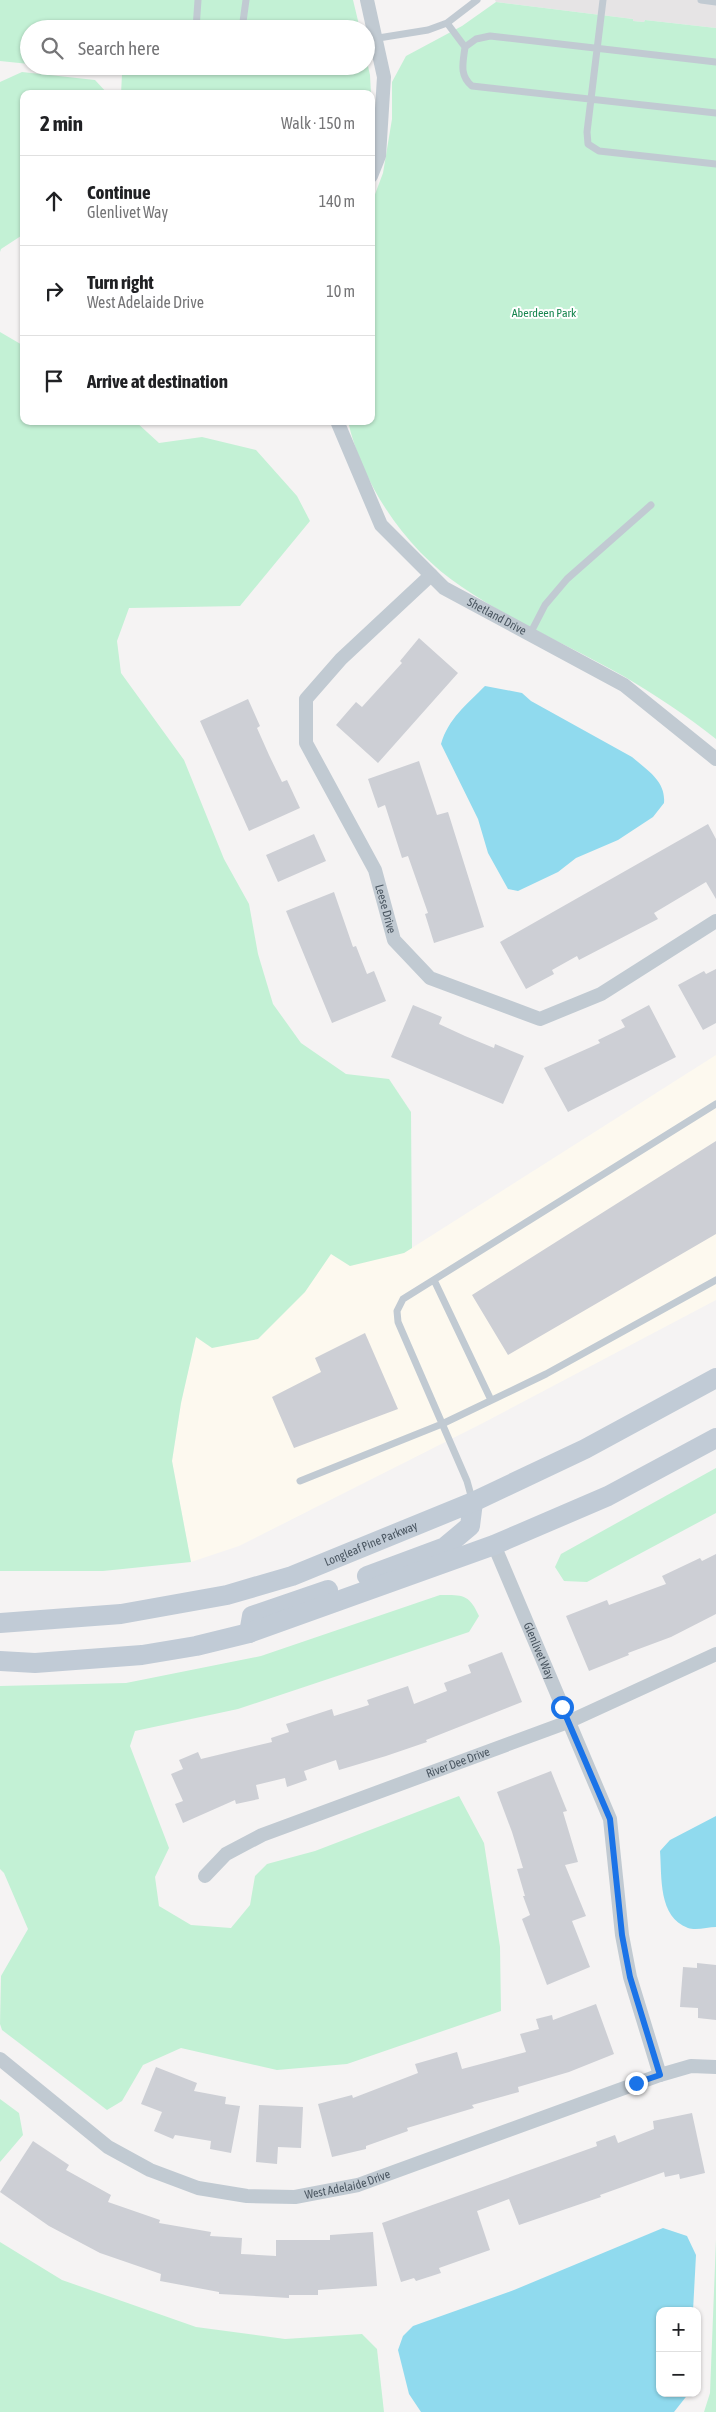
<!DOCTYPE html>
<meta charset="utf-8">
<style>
:root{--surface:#fff;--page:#f6f6f6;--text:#202124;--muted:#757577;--line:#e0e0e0}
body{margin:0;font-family:"Asap Condensed",sans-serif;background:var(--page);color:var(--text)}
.controls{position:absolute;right:15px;bottom:15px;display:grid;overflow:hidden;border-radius:10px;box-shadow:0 1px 4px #0004}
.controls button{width:45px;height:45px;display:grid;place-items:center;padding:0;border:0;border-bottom:1px solid var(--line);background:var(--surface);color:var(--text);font:25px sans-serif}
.stop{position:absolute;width:15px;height:15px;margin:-11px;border:4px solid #1a73e8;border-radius:50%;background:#fff}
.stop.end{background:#1a73e8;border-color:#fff;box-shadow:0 1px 5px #0008}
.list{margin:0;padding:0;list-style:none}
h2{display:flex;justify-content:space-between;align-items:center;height:65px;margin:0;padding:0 20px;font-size:21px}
h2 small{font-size:16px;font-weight:400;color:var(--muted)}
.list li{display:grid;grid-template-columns:32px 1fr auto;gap:15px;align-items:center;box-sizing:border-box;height:90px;padding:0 20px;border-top:1px solid var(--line)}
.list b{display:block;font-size:19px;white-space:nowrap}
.list p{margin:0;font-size:16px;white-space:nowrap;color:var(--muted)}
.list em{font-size:16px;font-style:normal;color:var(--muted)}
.icon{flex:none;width:28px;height:28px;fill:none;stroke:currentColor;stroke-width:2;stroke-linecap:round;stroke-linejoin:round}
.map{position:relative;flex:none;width:716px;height:2412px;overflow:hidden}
.search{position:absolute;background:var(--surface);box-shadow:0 1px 4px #0004;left:20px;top:20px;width:355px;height:55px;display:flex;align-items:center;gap:12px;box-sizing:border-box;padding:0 18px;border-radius:28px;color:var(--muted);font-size:19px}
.panel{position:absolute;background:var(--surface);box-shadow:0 1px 4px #0004;left:20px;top:90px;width:355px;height:335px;border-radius:10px}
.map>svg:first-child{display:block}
</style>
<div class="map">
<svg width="716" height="2412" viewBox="0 0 716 2412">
<rect width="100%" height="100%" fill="#f5f3f3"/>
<path fill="#fdf9ef" d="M716,1055V1300L483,1423L239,1546L191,1562L172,1461L181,1403L196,1336L331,1254L404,1253Z"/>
<path fill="#e6e4e5" d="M495,0H716V28L645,20L644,22L633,21V19L496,2Z"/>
<path fill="#c3f1d5" d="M0,0H353L360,29H29V64L0,61Z
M496,2L633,19V21L644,22L645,20L716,28V739C687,716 657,696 625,677C571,646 513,622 462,587C407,551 362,485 348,421H371V205L383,173L392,119V82L406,56L462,26Z
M366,57L370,75L371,94H121L122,74L50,66H366Z
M22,72L95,80L108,94H24V234L1,249L0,252V82Z
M0,332L24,346V421H135L159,443L202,437L256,450L297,496L310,521L240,606L129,608L117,641L121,673L184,760L224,859L249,904L258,954L273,1004L301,1043L346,1074L389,1079L411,1112L412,1248L404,1253L350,1266L331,1254L305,1292L258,1339L212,1348L196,1337L181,1403L172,1461L191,1562L103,1571H0Z
M716,1468V1513L587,1582L564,1581L555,1567L561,1554Z
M440,1595C463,1595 469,1594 479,1616L469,1632L238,1709L135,1731L130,1746L169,1848L155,1877L159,1906L191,1925L231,1928L250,1905L255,1876L267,1864L315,1851L459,1796L484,1843L500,1947L501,2011L347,2064L277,2070L181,2048L143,2065L122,2101L107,2110L2,2030L0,2024L1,1976L28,1929L4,1873L0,1869V1686L126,1683L261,1656Z
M0,2099L19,2113L23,2135L0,2162Z
M716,2240V2412H704L710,2393Z
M0,2242L62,2280L196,2327L285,2339L362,2334L377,2349L384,2412H0Z"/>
<path fill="#90daee" d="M485,686L522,693L531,701L632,757C647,770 666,781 664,803L653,817L618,840L576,858L558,872L518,891L508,889L488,853L478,819L441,744C448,719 467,704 485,686Z
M716,1816V1927C708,1927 696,1931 688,1928C658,1917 662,1877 660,1851L670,1840Z
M663,2228L687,2236L696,2255L693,2311H660V2393H689L674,2412H421L409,2394L398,2350L403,2336L413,2326L514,2290Z"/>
<path fill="#cdcfd5" d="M419,638L458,673L378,763L336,725L356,702L362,707L402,663L400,661Z
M248,699L260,726L257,728L269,755L282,782L287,780L300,808L249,831L200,721Z
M419,761L437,815L448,812L484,927L434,943L425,914L428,913L408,856L402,858L385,805L378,808L368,779Z
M708,824L716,839V899L706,882L654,913L658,919L579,960L577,956L552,970L554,974L526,989L500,942Z
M314,834L326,861L278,882L266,855Z
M334,892L353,947L356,946L367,974L374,971L386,1001L332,1023L286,911Z
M716,969V1023L703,1030L678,985L704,971L706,974Z
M413,1005L442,1017L439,1024L465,1036L494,1048L495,1044L524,1056L503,1104L391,1057Z
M649,1005L676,1057L568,1112L544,1068L600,1043L598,1040L625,1027L621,1020Z
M716,1141V1234L508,1355L472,1295Z
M365,1333L398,1409L294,1448L272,1397L321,1372L315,1358Z
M716,1554V1614L671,1637L628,1653L629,1655L589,1671L566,1616L607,1600L609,1605L666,1584L662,1576L700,1558L702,1561Z
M502,1652L522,1702L426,1740L427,1742L386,1756L339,1770L336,1760L304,1771L307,1780L287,1787L285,1778L256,1785L259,1799L236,1804L235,1800L183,1823L175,1804L183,1801L171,1774L183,1769L179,1760L198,1752L201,1759L272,1742L271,1738L289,1732L286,1724L332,1709L334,1716L369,1705L367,1700L408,1686L414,1704L447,1691L444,1683L471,1673L468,1665Z
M551,1771L567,1811L563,1812L578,1862L565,1865L586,1916L572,1921L590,1967L547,1985L522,1919L530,1915L523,1896H525L517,1869L523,1868L512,1832L497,1792Z
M697,1963L716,1965V2020L698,2018V2008L680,2007L683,1967L697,1968Z
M596,2004L614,2054L569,2072L518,2087L519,2092L472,2105L474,2108L407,2128L408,2131L366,2146V2149L332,2157L318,2104L352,2095L353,2098L418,2073L415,2064L457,2052L462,2069L526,2052L520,2034L539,2029L536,2019L552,2015L553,2020Z
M156,2067L197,2083L194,2091L226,2097L225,2104L240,2106L231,2153L210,2149L211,2141L175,2135L173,2139L154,2131L162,2112L141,2104Z
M259,2105L303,2107L301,2148L278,2147L277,2164L256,2162Z
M692,2113L705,2173L680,2179L679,2174L665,2177L664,2172L600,2195L601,2197L519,2225L509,2199L477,2211L490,2250L439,2268L441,2273L416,2281L414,2278L401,2282L382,2223L597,2146L596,2142L615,2135L618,2143L654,2129L653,2121Z
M33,2141L69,2165L66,2170L111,2195L108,2202L160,2220L159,2223L211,2232L210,2236L242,2238L241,2254L276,2256V2240H330V2235L373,2232L377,2286L318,2290V2295H289V2298L219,2294V2292L160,2281L161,2274L100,2253L49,2226L0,2192Z"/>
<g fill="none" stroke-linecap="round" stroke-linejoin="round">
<path stroke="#c1cad2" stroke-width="7" d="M603,0L587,132L588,144L599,151L716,164
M701,0L716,2
M447,23L465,47
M196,29L198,0
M242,29L246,0
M366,40L428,30L447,23L477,0
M716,62L490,36L476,39L465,47C463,63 459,75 472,86L716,113
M530,634L545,605L567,579L651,505
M434,1280L491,1400
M300,1481L442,1424L546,1374L716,1280
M472,1499L467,1481L398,1322L397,1311L403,1299L716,1104"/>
<g stroke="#c1cad2" stroke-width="14">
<path d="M367,0L384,77L379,156L371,176"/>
<path id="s1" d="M337,421L381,525L444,588L624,685L716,759"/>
<path id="s2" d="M431,575L341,659L306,699V743L375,870L394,940L430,978L540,1019L601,994L716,921"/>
<path id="s3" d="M494,1545L610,1819L622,1935L630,1977L660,2075"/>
<path id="s4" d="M205,1876L226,1854L262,1835L568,1722L716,1654"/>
<path id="s5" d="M0,2059L108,2147L150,2170L198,2188L247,2196L295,2197L358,2185L660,2075L691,2066L716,2067"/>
</g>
<g stroke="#c1cbd6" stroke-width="20">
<path d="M367,1576L445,1547L470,1526L473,1502"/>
<path id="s6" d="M0,1623L121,1614L227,1595L292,1576L473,1502L585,1449L716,1378"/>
<path d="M249,1633L252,1616L328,1590"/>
<path d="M0,1661L35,1663L142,1655L196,1646L249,1633L494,1545L608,1496L716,1438"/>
</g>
</g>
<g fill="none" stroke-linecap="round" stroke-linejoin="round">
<path stroke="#1a73e8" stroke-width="6" d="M562,1707L610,1819L622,1935L630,1977L660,2075L636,2083"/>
</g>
<g text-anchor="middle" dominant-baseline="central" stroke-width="4" stroke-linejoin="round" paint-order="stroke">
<g font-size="12" fill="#17864f" stroke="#fff">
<text x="544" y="313">Aberdeen Park</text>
</g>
<g font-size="12" fill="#4a5661" stroke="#fff">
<text stroke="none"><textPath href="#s1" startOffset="262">Shetland Drive</textPath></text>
<text stroke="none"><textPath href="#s2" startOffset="405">Leese Drive</textPath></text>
<text stroke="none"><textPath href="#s6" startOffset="382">Longleaf Pine Parkway</textPath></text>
<text stroke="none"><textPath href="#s3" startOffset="115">Glenlivet Way</textPath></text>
<text stroke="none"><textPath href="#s4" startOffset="280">River Dee Drive</textPath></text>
<text stroke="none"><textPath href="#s5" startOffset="390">West Adelaide Drive</textPath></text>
</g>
</g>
</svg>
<div class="controls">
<button>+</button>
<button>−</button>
</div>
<div class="stop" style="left:562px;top:1707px"></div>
<div class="stop end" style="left:636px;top:2083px"></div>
<div class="search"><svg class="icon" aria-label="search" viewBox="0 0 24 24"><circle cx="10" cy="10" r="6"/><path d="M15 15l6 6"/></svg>Search here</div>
<section class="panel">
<h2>2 min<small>Walk · 150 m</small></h2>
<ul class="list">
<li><svg class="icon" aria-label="ahead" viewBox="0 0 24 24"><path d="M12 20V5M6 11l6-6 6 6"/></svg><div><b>Continue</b><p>Glenlivet Way</p></div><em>140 m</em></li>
<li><svg class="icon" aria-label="right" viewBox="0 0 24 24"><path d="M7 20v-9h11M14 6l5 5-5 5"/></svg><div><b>Turn right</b><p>West Adelaide Drive</p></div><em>10 m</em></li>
<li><svg class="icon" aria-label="arrive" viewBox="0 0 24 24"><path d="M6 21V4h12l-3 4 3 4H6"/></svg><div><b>Arrive at destination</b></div></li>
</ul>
</section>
</div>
